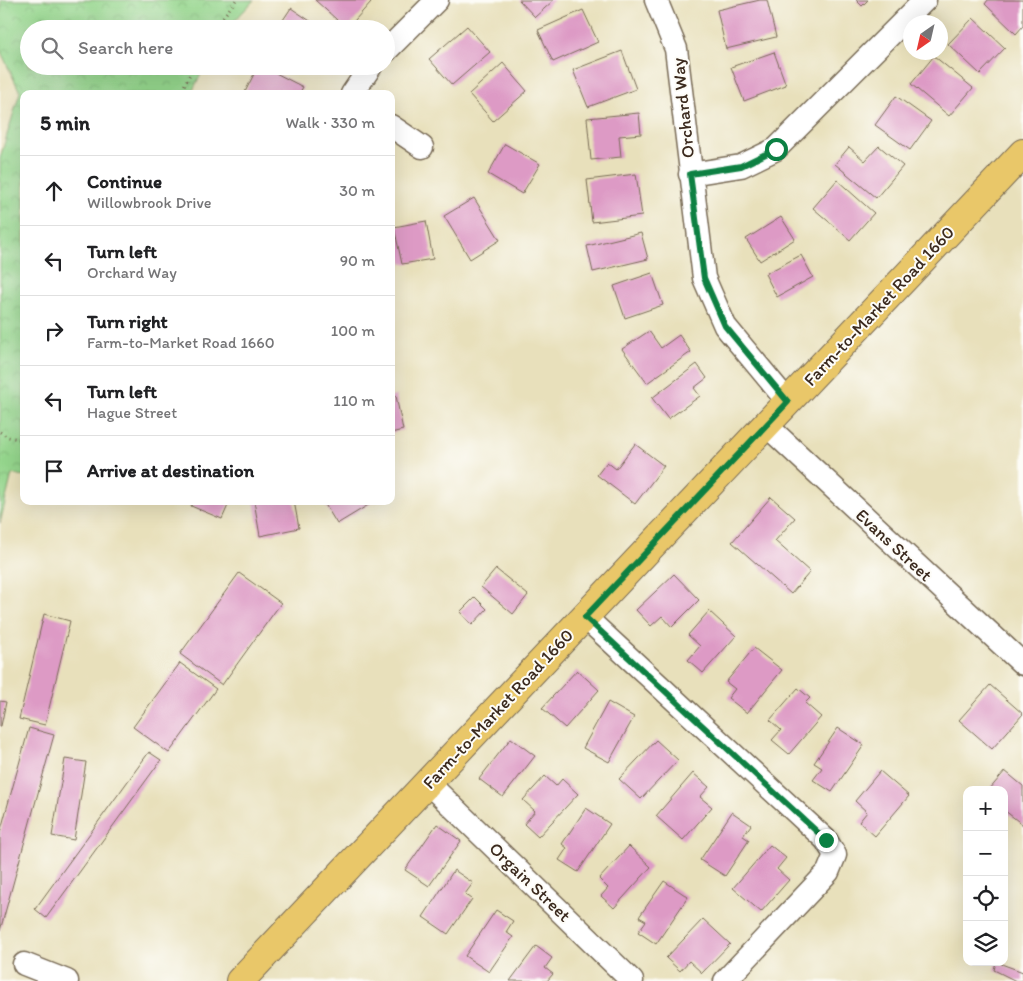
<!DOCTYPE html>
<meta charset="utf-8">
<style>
:root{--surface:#fff;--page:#f6f6f6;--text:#202124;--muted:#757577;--line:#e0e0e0}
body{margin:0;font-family:Itim,sans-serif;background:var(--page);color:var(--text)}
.controls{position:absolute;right:15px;bottom:15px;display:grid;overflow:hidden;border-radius:10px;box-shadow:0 5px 20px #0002}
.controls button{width:45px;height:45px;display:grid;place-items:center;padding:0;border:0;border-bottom:1px solid var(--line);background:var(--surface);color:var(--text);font:25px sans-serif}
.compass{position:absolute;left:903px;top:15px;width:45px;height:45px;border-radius:50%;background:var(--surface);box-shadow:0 5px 20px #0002;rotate:214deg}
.stop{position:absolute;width:15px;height:15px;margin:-11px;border:4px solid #0b8043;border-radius:50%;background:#fff}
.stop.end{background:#0b8043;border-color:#fff;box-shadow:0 1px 5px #0008}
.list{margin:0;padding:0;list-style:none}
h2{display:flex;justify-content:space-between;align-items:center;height:65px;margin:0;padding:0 20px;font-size:21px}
h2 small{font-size:16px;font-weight:400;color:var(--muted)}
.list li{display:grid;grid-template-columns:32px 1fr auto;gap:15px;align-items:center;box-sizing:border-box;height:70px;padding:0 20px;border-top:1px solid var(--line)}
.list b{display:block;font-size:19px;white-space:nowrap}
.list p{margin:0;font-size:16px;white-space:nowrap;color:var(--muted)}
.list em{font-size:16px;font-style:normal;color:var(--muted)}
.icon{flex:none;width:28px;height:28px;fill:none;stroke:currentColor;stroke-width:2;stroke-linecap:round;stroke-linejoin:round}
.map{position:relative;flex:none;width:1023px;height:981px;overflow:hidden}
.search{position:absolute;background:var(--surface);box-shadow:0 5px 20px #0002;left:20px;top:20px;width:375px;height:55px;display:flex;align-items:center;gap:12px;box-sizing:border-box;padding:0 18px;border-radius:28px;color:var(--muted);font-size:19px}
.panel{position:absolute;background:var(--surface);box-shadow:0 5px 20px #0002;left:20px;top:90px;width:375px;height:415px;border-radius:10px}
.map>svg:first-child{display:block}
</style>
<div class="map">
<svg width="1023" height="981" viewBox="0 0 1023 981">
<defs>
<pattern id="park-crowns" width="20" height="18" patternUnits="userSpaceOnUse" patternTransform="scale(1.25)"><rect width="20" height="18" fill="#94d58c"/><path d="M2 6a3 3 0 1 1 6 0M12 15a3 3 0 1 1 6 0" fill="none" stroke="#80b778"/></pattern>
</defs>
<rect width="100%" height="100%" fill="#fdfcf7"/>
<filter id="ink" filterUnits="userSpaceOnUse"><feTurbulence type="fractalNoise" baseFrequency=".02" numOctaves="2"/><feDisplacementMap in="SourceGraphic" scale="10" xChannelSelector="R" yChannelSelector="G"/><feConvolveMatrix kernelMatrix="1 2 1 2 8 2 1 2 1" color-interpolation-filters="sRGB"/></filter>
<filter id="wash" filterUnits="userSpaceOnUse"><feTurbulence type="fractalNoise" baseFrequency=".0096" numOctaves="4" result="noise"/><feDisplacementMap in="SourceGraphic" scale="20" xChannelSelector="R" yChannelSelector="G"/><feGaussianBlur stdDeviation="1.12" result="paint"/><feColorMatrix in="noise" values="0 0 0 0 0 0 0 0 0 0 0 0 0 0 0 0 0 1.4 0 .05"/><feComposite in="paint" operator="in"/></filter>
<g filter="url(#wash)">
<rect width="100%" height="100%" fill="#e8e0bb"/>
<path fill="url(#park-crowns)" stroke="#688055" d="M1,0H254L227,29H29V66H205L191,94H24V476L12,474L0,523V158L20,92L0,50Z"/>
<g id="blocks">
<path fill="#dd9ac5" d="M315,0H369L371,2L347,29Z
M519,0H554L535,17Z
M760,0H767L776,37L726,49L717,10Z
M856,0H868L862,6Z
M988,0H1023V26L1016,34L985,4Z
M291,8L322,29H277Z
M583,10L598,42L553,62L538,30Z
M973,18L1005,48L980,74L948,44Z
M467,26L490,52L452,85L429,59Z
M622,51L636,89L588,107L573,70Z
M774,52L786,85L744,101L731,67Z
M934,56L973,88L949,116L911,84Z
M503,63L527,91L493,121L469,94Z
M258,66H262L303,87L299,94H244Z
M896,96L931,121L910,150L875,125Z
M639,113L641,134L619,136L621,157L591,160L587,118Z
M505,144L540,164L522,194L488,174Z
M879,146L903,166L876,198L835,164L849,147L865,161Z
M636,174L642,216L592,222L587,180Z
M837,180L874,213L850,240L813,208Z
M474,198L500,240L470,259L444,216Z
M781,217L795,239L760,261L746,239Z
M426,221L433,259L402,264L394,227Z
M641,233L648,259L593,272L587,246Z
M801,255L813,277L777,297L765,274Z
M652,273L663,305L625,318L614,286Z
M649,331L661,348L679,335L691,352L647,383L622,349Z
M697,364L707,378L694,388L700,396L668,419L652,398Z
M396,396L403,430L391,433V397Z
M635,444L664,466L635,504L597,475L607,462L616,469Z
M771,497L795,518L775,541L810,572L791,594L732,542Z
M193,501H230L222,519L191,506Z
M254,501H294L299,528L260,536Z
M323,501H375L337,524Z
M496,569L528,595L513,614L481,587Z
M239,573L281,603L222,685L180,654Z
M674,574L699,600L672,627L662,616L651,626L636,610Z
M475,597L487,609L472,625L460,612Z
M709,611L736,636L703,673L688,660L700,646L688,635Z
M44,614L70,621L45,725L19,719Z
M754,648L782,670L747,713L728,698L735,689L726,682Z
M180,663L216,689L169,753L133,727Z
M577,670L599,690L565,728L542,708Z
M990,685L1023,714L992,749L959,720Z
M798,688L810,698L805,703L821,717L789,754L772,740L781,730L770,720Z
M0,701L6,702L1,726H0Z
M608,702L634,717L609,762L583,748Z
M29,728L54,735L0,931V833Z
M838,728L864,745L832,792L813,780L822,768L814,763Z
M511,738L535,756L503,797L479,779Z
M656,740L678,760L641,799L619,779Z
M149,752L161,760L46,918L35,909Z
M65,759L86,762L74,840L52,836Z
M880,771L909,796L875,836L859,822L867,812L855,801Z
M1005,771L1023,786V825L1004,810V790H989Z
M693,773L709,787L700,797L712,807L683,840L656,816Z
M545,776L556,786L562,779L578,794L538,837L524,824L535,811L523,800Z
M586,808L610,824L578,872L559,860L567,848L562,844Z
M732,812L751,825L743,836L749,840L725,876L700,860Z
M437,824L461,841L429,886L405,870Z
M770,845L786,858L777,869L789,880L761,912L733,888Z
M629,846L651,867L614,908L601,896L608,888L599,879Z
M454,870L473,883L465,894L472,899L448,934L423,917Z
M664,881L688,897L656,944L638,932L646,921L639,917Z
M496,910L513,921L506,932L513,937L489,972L465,956Z
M703,919L730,944L702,973L689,961L680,971L666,958Z
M536,946L552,958L545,968L553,974L547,981H510Z
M996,962L1023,972V981H1016L994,970Z"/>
</g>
</g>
<g filter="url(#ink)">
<use href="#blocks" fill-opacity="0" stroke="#786a55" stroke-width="1"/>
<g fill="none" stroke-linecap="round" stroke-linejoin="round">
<defs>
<path id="minor" d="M656,0L676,49L704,278L725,326L788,402
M386,51L437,0
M352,94L371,66
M391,126L422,147
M690,174L741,166L776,149L925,0
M766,425L1023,664
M585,617L826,840L835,855L828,872L725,981
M428,783L632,981
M24,964L67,981"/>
<path id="major" d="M240,981L1023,153"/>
</defs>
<use href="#minor" stroke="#786a55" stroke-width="25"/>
<use href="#major" stroke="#786a55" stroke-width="30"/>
<path stroke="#786a55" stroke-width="3" stroke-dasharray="1 4" stroke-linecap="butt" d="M214,29L236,0
M180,94L194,66
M0,432L8,437L24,440"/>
<use href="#minor" stroke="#fff" stroke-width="22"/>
<use href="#major" stroke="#e9c769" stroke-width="28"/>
</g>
</g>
<g fill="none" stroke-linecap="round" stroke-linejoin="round" filter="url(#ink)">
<path stroke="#0b8043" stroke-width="6" d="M776,149L741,166L690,174L704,278L725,326L788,402L585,617L826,840"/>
</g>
<g text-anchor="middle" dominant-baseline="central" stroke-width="4" stroke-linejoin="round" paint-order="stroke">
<g font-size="18" fill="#3b2a1e" stroke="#fdfcf7">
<text transform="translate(683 108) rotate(-96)">Orchard Way</text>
<text transform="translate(879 306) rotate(-47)">Farm-to-Market Road 1660</text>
<text transform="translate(894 545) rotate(43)">Evans Street</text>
<text transform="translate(498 709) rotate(-47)">Farm-to-Market Road 1660</text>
<text transform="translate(530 882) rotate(44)">Orgain Street</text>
</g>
</g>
</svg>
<div class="controls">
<button>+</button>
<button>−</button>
<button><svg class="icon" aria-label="locate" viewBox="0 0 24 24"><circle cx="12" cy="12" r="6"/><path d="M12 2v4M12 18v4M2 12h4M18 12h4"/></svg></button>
<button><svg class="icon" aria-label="layers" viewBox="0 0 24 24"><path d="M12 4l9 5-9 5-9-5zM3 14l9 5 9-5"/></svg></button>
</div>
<svg class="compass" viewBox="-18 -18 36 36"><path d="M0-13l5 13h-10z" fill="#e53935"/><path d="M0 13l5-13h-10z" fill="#757577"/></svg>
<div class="stop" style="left:776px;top:149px"></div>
<div class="stop end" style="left:826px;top:840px"></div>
<div class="search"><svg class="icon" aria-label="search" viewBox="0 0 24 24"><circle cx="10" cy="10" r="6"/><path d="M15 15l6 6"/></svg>Search here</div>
<section class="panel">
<h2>5 min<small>Walk · 330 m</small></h2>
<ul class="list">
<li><svg class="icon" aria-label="ahead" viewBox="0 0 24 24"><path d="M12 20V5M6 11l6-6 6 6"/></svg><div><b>Continue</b><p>Willowbrook Drive</p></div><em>30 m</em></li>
<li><svg class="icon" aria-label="left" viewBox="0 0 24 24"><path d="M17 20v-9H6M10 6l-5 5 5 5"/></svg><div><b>Turn left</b><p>Orchard Way</p></div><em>90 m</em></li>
<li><svg class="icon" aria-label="right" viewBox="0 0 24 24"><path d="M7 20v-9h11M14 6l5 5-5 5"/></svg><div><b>Turn right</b><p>Farm-to-Market Road 1660</p></div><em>100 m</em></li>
<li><svg class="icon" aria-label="left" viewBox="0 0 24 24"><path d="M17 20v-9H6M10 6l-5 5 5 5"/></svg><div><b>Turn left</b><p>Hague Street</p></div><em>110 m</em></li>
<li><svg class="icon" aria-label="arrive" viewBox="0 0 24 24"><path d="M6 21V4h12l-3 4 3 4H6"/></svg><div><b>Arrive at destination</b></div></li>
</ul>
</section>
</div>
